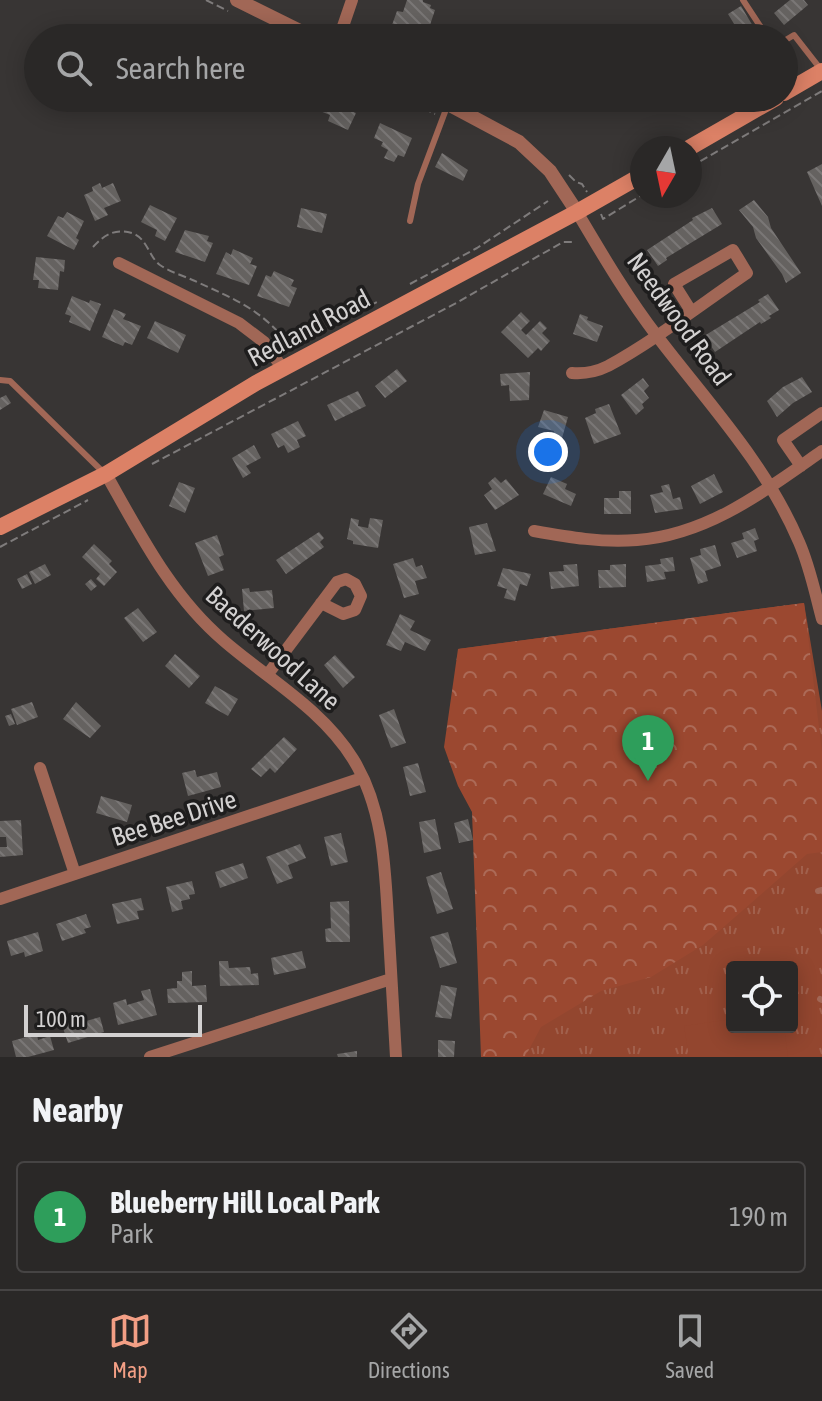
<!DOCTYPE html>
<style>
:root{--surface:#2a2827;--page:#32302f;--text:#f1f3f6;--muted:#a5a6a7;--line:#464444;--accent:#f39f85}
body{margin:0;font-family:"Asap Condensed",sans-serif;background:var(--page);color:var(--text)}
.controls{position:absolute;right:24px;bottom:24px;display:grid;overflow:hidden;border-radius:8px;box-shadow:0 4px 20px #0003}
.controls button{width:72px;height:72px;display:grid;place-items:center;padding:0;border:0;border-bottom:2px solid var(--line);background:var(--surface);color:var(--text);font:40px sans-serif}
.compass{position:absolute;left:630px;top:136px;width:72px;height:72px;border-radius:50%;background:var(--surface);box-shadow:0 4px 20px #0003;rotate:189deg}
.scale{position:absolute;left:24px;bottom:20px;width:178px;box-sizing:border-box;padding-left:8px;border:4px solid #d3d1d1;border-top:0;font-size:22px;line-height:28px;white-space:nowrap;color:#d3d1d1;-webkit-text-stroke:6px #1e1d1d;paint-order:stroke}
.you{position:absolute;left:548px;top:452px;width:28px;height:28px;margin:-20px;border:6px solid #fff;border-radius:50%;background:#1a73e8;box-shadow:0 0 0 12px #1a73e833}
.badge{display:grid;place-items:center;width:52px;height:52px;border-radius:50%;background:var(--accent);color:#fff;font-size:26px;font-weight:700}
.pin{position:absolute;translate:-50% -66px;filter:drop-shadow(0 2px 4px #0008)}
.pin::after{content:'';position:absolute;top:42px;width:28px;height:24px;background:inherit;clip-path:polygon(0 0,100% 0,50% 100%)}
.list{margin:0;padding:0;list-style:none}
h2{display:flex;justify-content:space-between;align-items:center;height:104px;margin:0;padding:0 32px;font-size:34px}
h2 small{font-size:26px;font-weight:400;color:var(--muted)}
.list li{display:grid;grid-template-columns:52px 1fr auto;gap:24px;align-items:center;box-sizing:border-box;height:112px;margin:0 16px 16px;padding:0 16px;border:2px solid var(--line);border-radius:8px}
.list b{display:block;font-size:30px;white-space:nowrap}
.list p{margin:0;font-size:26px;white-space:nowrap;color:var(--muted)}
.list em{font-size:26px;font-style:normal;color:var(--muted)}
.icon{flex:none;width:44px;height:44px;fill:none;stroke:currentColor;stroke-width:2;stroke-linecap:round;stroke-linejoin:round}
.map{position:relative;flex:none;width:822px;height:1057px;overflow:hidden}
.search{position:absolute;background:var(--surface);box-shadow:0 4px 20px #0003;left:24px;right:24px;top:24px;height:88px;display:flex;align-items:center;gap:20px;box-sizing:border-box;padding:0 28px;border-radius:44px;color:var(--muted);font-size:30px}
.sheet{height:232px;background:var(--surface)}
nav{display:flex;justify-content:space-around;align-items:center;box-sizing:border-box;height:112px;border-top:2px solid var(--line);background:var(--surface);font-size:22px;color:var(--muted)}
nav a{display:grid;justify-items:center;gap:4px}
nav .on{color:var(--accent)}
.map>svg:first-child{display:block}
</style>
<div class="map">
<svg width="822" height="1057" viewBox="0 0 822 1057">
<defs>
<pattern id="grass-tufts" width="24" height="20" patternUnits="userSpaceOnUse" patternTransform="scale(2)"><rect width="24" height="20" fill="#93462f"/><path d="M3 7l-1-3M5 7V3M7 7l1-3M15 17l-1-3M17 17v-4M19 17l1-3" fill="none" stroke="#a1604c"/></pattern>
<pattern id="forest-crowns" width="20" height="18" patternUnits="userSpaceOnUse" patternTransform="scale(2)"><rect width="20" height="18" fill="#9b4830"/><path d="M2 6a3 3 0 1 1 6 0M12 15a3 3 0 1 1 6 0" fill="none" stroke="#ac6a57"/></pattern>
<pattern id="building-back-hatch" width="6" height="6" patternUnits="userSpaceOnUse" patternTransform="scale(2)"><rect width="6" height="6" fill="#656260"/><path d="M-1 5l2 2M0 0l6 6M5-1l2 2" fill="none" stroke="#7a7776"/></pattern>
</defs>
<rect width="100%" height="100%" fill="#383534"/>
<path fill="url(#grass-tufts)" fill-rule="evenodd" d="M804,603L822,711V1057H495L458,649ZM732,967H792V1027H732Z"/>
<path fill="url(#forest-crowns)" d="M804,603L822,753V852L807,854L703,945L651,977L601,991L541,1027L525,1057H481L472,812L458,786L444,747L458,649Z"/>
<path fill="#93462f" d="M732,1019V1027H784L788,1057H689L684,1026Z"/>
<path fill="url(#building-back-hatch)" d="M407,0H423V2L431,5L430,8L435,10L426,37L392,25L397,11L403,12Z
M790,0H804L808,5L784,25L774,13Z
M741,6L760,38H729L739,32L728,14Z
M260,98H281L278,106Z
M320,98L356,113L348,130L328,121L330,115L315,109Z
M535,98H557L551,112L532,104Z
M596,98H625V100L614,101V106L597,108Z
M380,123L412,138L404,157L398,155L394,162L384,158L388,150L381,146L383,142L374,138Z
M442,153L468,170L463,181L435,167Z
M822,164V206L807,172Z
M100,183L102,188L113,183L121,201L104,208L108,215L95,221L84,195L93,191L92,187Z
M754,200L768,217L771,228L801,273L786,283L782,274L756,238L753,227L739,210Z
M150,205L177,218L165,241L155,236L157,230L141,222Z
M301,208L327,214L322,233L297,227Z
M712,208L722,224L666,258L667,260L658,266L647,250L693,220L692,218Z
M67,212L84,221L76,238L79,240L74,250L47,236L58,216L63,218Z
M185,230L209,236L207,241L213,243L205,262L175,252Z
M233,249L253,258L250,264L257,266L249,285L216,274L226,252L231,255Z
M36,257L65,260L64,272L60,271L58,290L38,288L39,280H33Z
M274,271L294,280L291,286L297,288L289,307L257,296L266,275L271,277Z
M768,294L779,310L769,316L771,318L761,324L760,322L715,352L704,336L760,302L758,300Z
M72,296L89,303L90,300L101,304L90,331L69,322L71,316L65,314Z
M114,309L126,314L123,319L141,326L132,345L125,342L123,346L102,337Z
M521,312L530,321L521,330L526,335L540,321L547,328L542,333L550,341L541,351L538,348L528,358L501,332Z
M580,314L588,317L587,320L603,326L597,342L573,334Z
M155,321L186,335L178,353L147,338Z
M397,369L407,381L385,398L375,386Z
M530,372L529,400L510,401L509,385L501,386L500,374Z
M802,377L812,392L793,403L777,417L767,401L783,387Z
M643,378L649,386L644,391L649,398L642,404L644,408L636,415L621,395Z
M358,391L366,406L335,421L327,405Z
M6,395L11,403L0,410V398Z
M609,404L621,434L594,444L585,418L596,413L595,409Z
M544,410L568,417L562,438L553,435L554,431L538,427Z
M298,421L306,436L297,440L300,447L288,453L284,445L278,448L271,434Z
M254,445L261,458L246,466L251,473L243,478L232,458Z
M714,474L723,492L700,504L691,486Z
M495,477L501,483L506,479L519,495L495,510L484,495L492,489L488,483Z
M551,477L567,484L565,489L576,494L571,506L543,494Z
M179,482L195,488L185,513L169,506Z
M669,484L673,499L680,497L683,509L655,513L650,495L663,492L661,486Z
M619,491H631V514H604V498H619Z
M351,518L359,520L358,526L368,528L370,518L383,520L378,548L353,544V541L347,539Z
M487,523L496,551L475,555L469,527Z
M755,528L759,539L754,541L757,551L737,558L731,543L744,539L742,533Z
M319,532L324,538L320,542L324,547L286,574L276,560Z
M217,535L224,555L219,557L224,570L208,576L195,543Z
M94,544L112,561L109,564L117,572L104,586L96,579L100,574L82,557Z
M715,545L721,566L705,571L708,581L698,584L690,558L701,555L700,549Z
M673,557L675,571L664,572L666,579L647,582L645,566L661,564L660,559Z
M413,558L416,567L422,565L427,578L415,581L419,594L404,598L393,564Z
M45,564L51,575L35,584L29,572Z
M577,564L579,586L551,589L549,572L564,571L563,565Z
M626,564V587L599,588L598,570H610V565Z
M503,568L531,574L527,586L520,584L515,601L504,598L507,589L497,586Z
M27,574L32,584L22,589L17,579Z
M91,579L97,586L91,591L85,584Z
M249,588L250,592L272,590L274,608L244,611L242,589Z
M138,608L157,632L143,642L124,618Z
M400,614L415,621L410,630L431,640L425,651L405,642L401,651L386,645Z
M175,654L200,676L189,688L165,666Z
M335,655L355,677L343,688L324,665Z
M215,686L238,699L228,716L205,703Z
M32,702L38,717L17,725L11,709Z
M76,702L101,726L90,738L63,719Z
M394,709L406,743L391,748L379,715Z
M11,714L15,724L9,726L5,716Z
M284,737L297,749L275,773L270,768L261,777L251,769Z
M418,763L426,792L410,796L403,767Z
M195,770L197,777L217,772L221,787L188,796L182,773Z
M101,796L132,805L127,822L96,813Z
M435,819L441,849L424,853L419,822Z
M468,819L473,840L459,843L454,823Z
M21,820L23,855L0,857V847H7L6,837H0V821Z
M341,833L348,862L331,866L324,837Z
M300,844L306,858L288,865L293,878L277,884L266,857Z
M243,863L248,878L220,888L215,872Z
M441,872L453,909L437,914L426,877Z
M192,881L195,894L189,895L190,899L181,901L183,909L172,912L166,887Z
M141,898L144,910L137,911L139,919L117,924L112,904Z
M349,901L350,942H326L325,929L331,928L330,902Z
M86,914L91,927L84,929L86,933L62,941L56,924Z
M38,932L43,951L25,957L24,952L11,956L7,941Z
M448,932L457,963L440,968L430,937Z
M302,951L306,968L274,975L271,958Z
M219,961H228L229,968L250,967L251,974L258,973L259,985L220,986Z
M192,971V986L206,985L207,1002L168,1003L167,989L177,988V981H182V972Z
M441,985L457,988L451,1019L435,1017Z
M150,989L157,1015L118,1025L113,1003L126,999L127,1005L144,1000L141,991Z
M100,1017L104,1032L68,1043L61,1022L74,1018L76,1024Z
M37,1034L38,1040L50,1036L54,1050L28,1057H16L12,1041Z
M438,1040L455,1041L454,1057H438Z
M357,1051V1057H338L337,1054Z"/>
<g fill="none" stroke-linecap="round" stroke-linejoin="round">
<path stroke="#7e7b7b" stroke-width="2" stroke-dasharray="8 4" stroke-linecap="butt" d="M206,0L228,11
M402,98L435,114
M690,167L822,91
M569,175L576,182L582,184L587,192
M601,214L603,219L642,195
M93,247C104,235 115,228 132,233C148,239 148,256 160,265C170,272 184,276 195,281C234,299 259,308 287,342
M410,284L477,248L548,201
M286,350L289,344L377,302
M152,464L458,302L563,242H574
M0,547L88,500"/>
<path stroke="#a16756" stroke-width="6" d="M743,0L768,38
M784,41L794,35L822,71
M784,63L795,83
M410,221L418,184L448,104
M0,380L10,381L103,472
M818,891L822,890
M820,999L822,1000"/>
<path stroke="#a16756" stroke-width="12" d="M339,38L352,0
M577,212C602,254 627,297 657,336C708,403 766,464 799,542C810,567 815,593 822,619
M119,263L239,323L264,342L283,369
M572,373C585,374 596,372 608,366C654,341 703,303 747,273L733,250L674,284L691,311
M801,466L783,440L822,413
M106,474C140,534 171,596 224,641C268,679 322,709 353,759C386,812 385,876 389,936C391,976 394,1017 396,1057
M534,531C568,537 602,543 637,540C708,535 766,490 822,451
M268,674L337,582L346,579L355,584L361,596L355,610L343,614L321,603
M40,768L75,874
M0,899L362,778
M150,1057L391,979"/>
<path stroke="#a16756" stroke-width="14" d="M237,0L314,38
M437,98L519,142L550,171L577,212"/>
<path stroke="#dc8166" stroke-width="16" d="M784,93L822,71
M689,148L776,98
M0,527L106,474L256,383L577,212L642,175"/>
</g>
<g text-anchor="middle" dominant-baseline="central" stroke-width="7" stroke-linejoin="round" paint-order="stroke">
<g font-size="26" fill="#d3d1d1" stroke="#1e1d1d">
<text transform="translate(679 319) rotate(54)">Needwood Road</text>
<text transform="translate(309 328) rotate(-28)">Redland Road</text>
<text transform="translate(273 648) rotate(42)">Baederwood Lane</text>
<text transform="translate(174 818) rotate(-18)">Bee Bee Drive</text>
</g>
</g>
</svg>
<div class="controls">
<button><svg class="icon" aria-label="locate" viewBox="0 0 24 24"><circle cx="12" cy="12" r="6"/><path d="M12 2v4M12 18v4M2 12h4M18 12h4"/></svg></button>
</div>
<svg class="compass" viewBox="-18 -18 36 36"><path d="M0-13l5 13h-10z" fill="#e53935"/><path d="M0 13l5-13h-10z" fill="#a5a6a7"/></svg>
<div class="scale">100 m</div>
<div class="you"></div>
<div class="pin badge" style="left:648px;top:781px;background:#2e9e5b">1</div>
<div class="search"><svg class="icon" aria-label="search" viewBox="0 0 24 24"><circle cx="10" cy="10" r="6"/><path d="M15 15l6 6"/></svg>Search here</div>
</div>
<section class="sheet">
<h2>Nearby<small></small></h2>
<ul class="list">
<li><span class="badge" style="background:#2e9e5b">1</span><div><b>Blueberry Hill Local Park</b><p>Park</p></div><em>190 m</em></li>
</ul>
</section>
<nav>
<a class="on"><svg class="icon" aria-label="map" viewBox="0 0 24 24"><path d="M3 6l6-2 6 2 6-2v14l-6 2-6-2-6 2zM9 4v14M15 6v14"/></svg>Map</a>
<a><svg class="icon" aria-label="directions" viewBox="0 0 24 24"><path d="M12 3l9 9-9 9-9-9zM9 14v-3h6M13 9l2 2-2 2"/></svg>Directions</a>
<a><svg class="icon" aria-label="saved" viewBox="0 0 24 24"><path d="M7 4h10v16l-5-4-5 4z"/></svg>Saved</a>
</nav>
